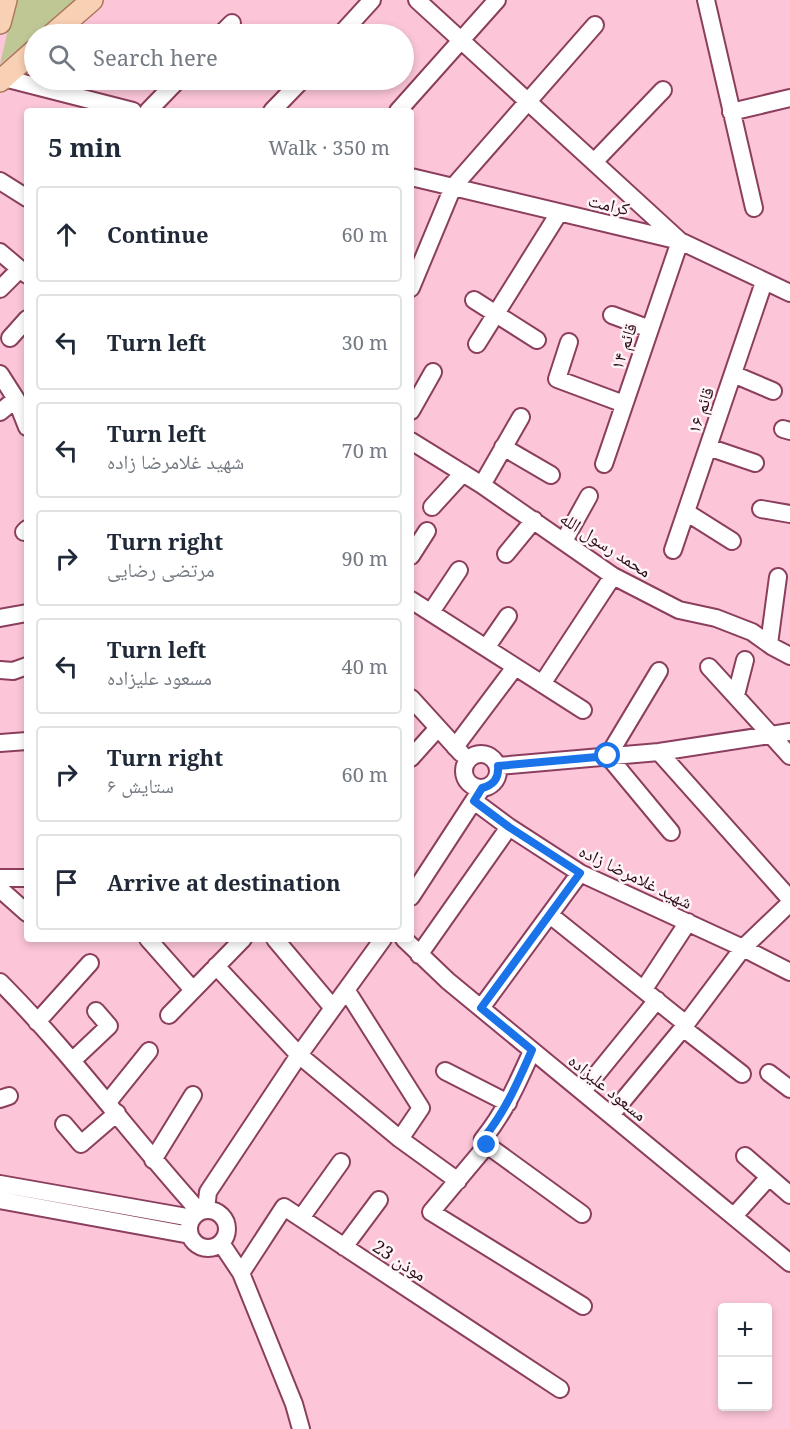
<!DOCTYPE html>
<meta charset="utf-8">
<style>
:root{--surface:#fff;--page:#f6f6f7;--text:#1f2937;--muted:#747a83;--line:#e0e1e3}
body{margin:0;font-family:"Noto Serif","Noto Naskh Arabic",serif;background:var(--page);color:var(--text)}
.controls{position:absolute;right:18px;bottom:18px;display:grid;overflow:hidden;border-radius:6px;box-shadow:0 3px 9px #0003}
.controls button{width:54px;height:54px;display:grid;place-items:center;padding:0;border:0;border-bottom:2px solid var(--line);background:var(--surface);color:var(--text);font:30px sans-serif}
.stop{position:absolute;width:18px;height:18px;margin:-14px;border:4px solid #1a73e8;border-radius:50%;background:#fff}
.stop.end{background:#1a73e8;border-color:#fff;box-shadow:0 2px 6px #0008}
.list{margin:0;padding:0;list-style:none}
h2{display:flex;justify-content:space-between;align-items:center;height:78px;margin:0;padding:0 24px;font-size:26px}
h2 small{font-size:20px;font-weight:400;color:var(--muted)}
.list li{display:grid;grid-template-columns:39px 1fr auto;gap:18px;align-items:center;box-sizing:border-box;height:96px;margin:0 12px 12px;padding:0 12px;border:2px solid var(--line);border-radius:6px}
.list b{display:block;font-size:22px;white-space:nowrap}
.list p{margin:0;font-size:20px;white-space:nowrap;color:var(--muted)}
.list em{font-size:20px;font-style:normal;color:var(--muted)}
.icon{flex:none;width:33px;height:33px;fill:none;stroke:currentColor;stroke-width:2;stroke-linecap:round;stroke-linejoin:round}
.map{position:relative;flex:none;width:790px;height:1429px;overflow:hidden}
.search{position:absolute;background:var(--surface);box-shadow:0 3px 9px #0003;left:24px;top:24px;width:390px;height:66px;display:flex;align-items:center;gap:15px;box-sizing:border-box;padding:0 21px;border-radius:33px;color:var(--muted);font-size:22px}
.panel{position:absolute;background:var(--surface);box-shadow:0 3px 9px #0003;left:24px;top:108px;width:390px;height:834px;border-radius:6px}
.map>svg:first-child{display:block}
</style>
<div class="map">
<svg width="790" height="1429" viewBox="0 0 790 1429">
<rect width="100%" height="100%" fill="#fcc6d8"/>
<path fill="#bfc895" d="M15,0H78L0,64Z"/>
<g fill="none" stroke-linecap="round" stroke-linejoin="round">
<defs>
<path id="minor" d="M417,0L680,241L604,464
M706,0L754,208
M221,34L232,23
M341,34L372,0
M4,78L133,111
M148,111L178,80
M272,111L302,80
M398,111L497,0
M731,112L790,98
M594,162L663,90
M411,177L680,241L790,293
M0,181L27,198
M0,252L27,275
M411,288L453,187L595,25
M0,289L20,269
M474,300L537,340
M612,315L650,329
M10,338L27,319
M569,342L557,379L624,404
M477,344L559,213
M0,374L16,399L27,427
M733,374L773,391
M411,411L433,372
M0,412L16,399
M783,429L790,431
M411,441L482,485L613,576L679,610L716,618L752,632L773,647L790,656
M503,447L551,475
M708,447L755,463
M482,485L521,417
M432,507L463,473
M761,509L790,514
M686,512L732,541
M24,532L27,529
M564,541L589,496
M673,550L764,282
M506,554L534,520
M411,556L427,531
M411,600L583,710
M431,612L459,570
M0,618L27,613
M769,644L778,577
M486,648L508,616
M709,667L790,756
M0,670L13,671L27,666
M659,671L608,756L671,832
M542,684L613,576
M736,695L745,660
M411,698L461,753
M0,743L27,741
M455,747L515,667
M659,752L790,899
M464 771a17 17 0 1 1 34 0a17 17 0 1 1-34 0Z
M411,758L437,729
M498,766L659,752L790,732
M474,801L509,827L580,873L743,948L790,972
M0,878H27
M0,889L27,913
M411,897L482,788
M550,915L686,1024
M148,939L193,990
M275,939L333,1008
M404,939L448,981L790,1263
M419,955L509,827
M216,966L299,1055L400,1139L458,1181
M0,982C72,1054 131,1136 199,1211
M644,989L688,922
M347,991L421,1108L400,1139
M481,1008L580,873
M169,1015L243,939
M37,1022L90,963
M683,1028L742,1074
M532,1051C518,1082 505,1112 483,1139L487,1145L431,1212L583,1306
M72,1061L109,1026L96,1011
M445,1071L508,1103
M769,1073L790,1089
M583,1091L657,1000
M0,1099L9,1096
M108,1102L149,1051
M611,1115L683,1028L743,948L790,903
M64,1124L81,1144L117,1113
M487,1145L582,1214
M745,1156L790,1195
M153,1160L193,1095
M0,1184L192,1218
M0,1200L190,1235
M206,1209L208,1192L299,1055L383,939
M189 1229a19 19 0 1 1 38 0a19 19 0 1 1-38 0Z
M734,1216L769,1177
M301,1218L341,1162
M221,1243L241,1273L294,1404L301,1429
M344,1247L379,1200
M241,1273L284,1207L560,1389"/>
<path id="major" d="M0,23L6,0
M53,34L92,0
M0,81L34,51"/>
</defs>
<use href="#minor" stroke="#8b3e5d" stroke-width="20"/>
<use href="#major" stroke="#ad775d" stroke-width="24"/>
<use href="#minor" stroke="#fff" stroke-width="16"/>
<use href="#major" stroke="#f8d0b3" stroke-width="21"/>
</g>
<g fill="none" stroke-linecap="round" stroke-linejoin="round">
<path stroke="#1a73e8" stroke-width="8" d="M487,1145L483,1139C505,1112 518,1082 532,1050L481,1008L580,873L509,827L474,801L482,788C494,785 499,778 498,766L608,756"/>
</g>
<g text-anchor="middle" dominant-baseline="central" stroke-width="5" stroke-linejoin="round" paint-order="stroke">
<g font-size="18" fill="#2c0c19" stroke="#fff5f8">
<text transform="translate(609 204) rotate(13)">کرامت</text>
<text transform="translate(623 346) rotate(-71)">قائم ۱۴</text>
<text transform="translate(700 410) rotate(-71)">قائم ۱۶</text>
<text transform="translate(606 544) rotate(33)">محمد رسول الله</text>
<text transform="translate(636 876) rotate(26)">شهید غلامرضا زاده</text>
<text transform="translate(608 1087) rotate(39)">مسعود علیزاده</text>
<text transform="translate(400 1260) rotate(33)">موذن 23</text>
</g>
</g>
</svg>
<div class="controls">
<button>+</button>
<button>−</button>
</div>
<div class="stop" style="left:608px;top:756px"></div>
<div class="stop end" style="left:487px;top:1145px"></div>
<div class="search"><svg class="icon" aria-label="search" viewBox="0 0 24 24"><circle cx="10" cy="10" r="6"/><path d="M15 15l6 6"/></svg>Search here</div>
<section class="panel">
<h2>5 min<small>Walk · 350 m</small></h2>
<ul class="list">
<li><svg class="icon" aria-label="ahead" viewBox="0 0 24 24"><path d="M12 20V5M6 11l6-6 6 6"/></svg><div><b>Continue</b></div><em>60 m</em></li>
<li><svg class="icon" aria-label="left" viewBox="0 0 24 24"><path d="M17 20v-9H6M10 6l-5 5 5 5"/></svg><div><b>Turn left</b></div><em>30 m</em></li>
<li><svg class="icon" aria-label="left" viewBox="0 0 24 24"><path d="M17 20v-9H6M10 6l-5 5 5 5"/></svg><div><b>Turn left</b><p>شهید غلامرضا زاده</p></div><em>70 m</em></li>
<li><svg class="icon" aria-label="right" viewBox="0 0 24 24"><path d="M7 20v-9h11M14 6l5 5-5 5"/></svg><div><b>Turn right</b><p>مرتضی رضایی</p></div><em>90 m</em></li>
<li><svg class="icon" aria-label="left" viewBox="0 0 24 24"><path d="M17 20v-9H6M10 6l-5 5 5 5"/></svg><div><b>Turn left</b><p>مسعود علیزاده</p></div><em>40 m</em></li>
<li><svg class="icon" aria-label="right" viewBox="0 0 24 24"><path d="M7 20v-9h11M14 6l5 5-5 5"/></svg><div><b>Turn right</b><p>ستایش ۶</p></div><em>60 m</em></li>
<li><svg class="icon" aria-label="arrive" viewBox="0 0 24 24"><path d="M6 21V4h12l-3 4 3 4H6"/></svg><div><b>Arrive at destination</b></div></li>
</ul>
</section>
</div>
